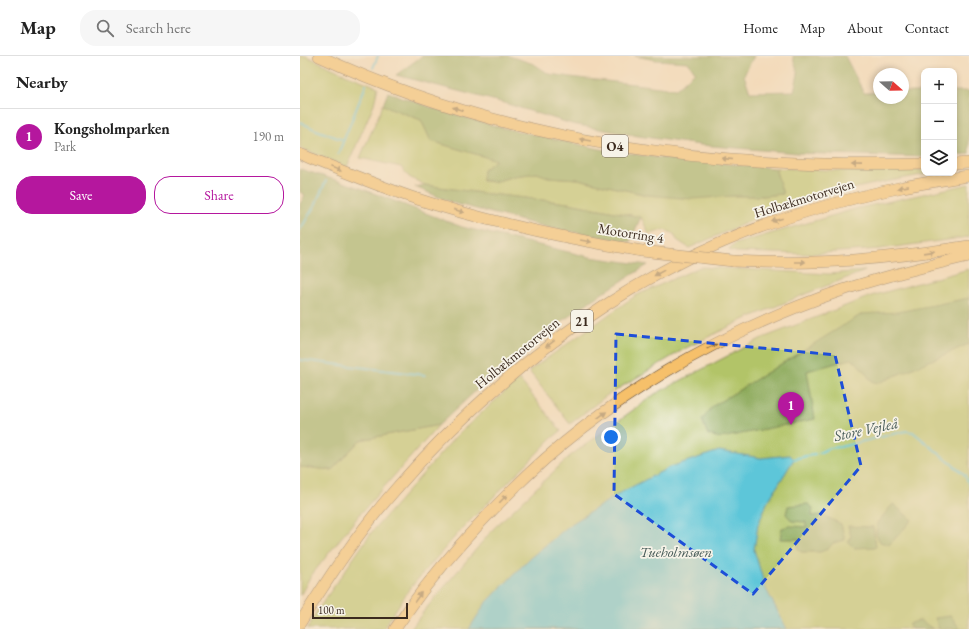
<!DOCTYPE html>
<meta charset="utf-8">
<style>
:root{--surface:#fff;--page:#f6f6f6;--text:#222;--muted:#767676;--line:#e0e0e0;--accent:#b5179e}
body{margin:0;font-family:"EB Garamond",serif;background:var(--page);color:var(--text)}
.controls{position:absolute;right:12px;top:12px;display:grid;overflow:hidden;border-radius:8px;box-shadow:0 2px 6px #0003}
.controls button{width:36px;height:36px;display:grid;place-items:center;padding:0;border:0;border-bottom:1px solid var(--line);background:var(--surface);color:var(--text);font:20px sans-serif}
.compass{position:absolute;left:573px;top:12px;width:36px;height:36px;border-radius:50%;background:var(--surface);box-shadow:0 2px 6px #0003;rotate:110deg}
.scale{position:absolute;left:12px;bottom:10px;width:96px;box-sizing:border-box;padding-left:4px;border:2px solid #3b2a1e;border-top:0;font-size:11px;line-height:14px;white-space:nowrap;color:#3b2a1e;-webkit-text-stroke:3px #f7f3e8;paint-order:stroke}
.you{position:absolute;left:311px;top:381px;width:14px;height:14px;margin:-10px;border:3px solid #fff;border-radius:50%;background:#1a73e8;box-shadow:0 0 0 6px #1a73e833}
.badge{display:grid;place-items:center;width:26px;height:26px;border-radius:50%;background:var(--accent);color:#fff;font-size:13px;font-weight:700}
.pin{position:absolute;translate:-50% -33px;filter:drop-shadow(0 1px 2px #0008)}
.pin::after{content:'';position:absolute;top:21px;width:14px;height:12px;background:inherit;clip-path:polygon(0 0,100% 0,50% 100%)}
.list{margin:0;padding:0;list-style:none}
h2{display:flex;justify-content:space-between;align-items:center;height:52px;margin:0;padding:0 16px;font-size:17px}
h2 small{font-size:13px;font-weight:400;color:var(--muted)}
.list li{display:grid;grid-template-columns:26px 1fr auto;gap:12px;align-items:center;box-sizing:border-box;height:56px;padding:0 16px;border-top:1px solid var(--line)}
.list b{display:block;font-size:15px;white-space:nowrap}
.list p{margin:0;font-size:13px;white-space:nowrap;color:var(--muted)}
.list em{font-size:13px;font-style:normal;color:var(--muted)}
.actions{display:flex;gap:8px;padding:12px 16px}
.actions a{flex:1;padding:9px 0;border:1px solid var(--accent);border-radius:16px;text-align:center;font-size:14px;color:var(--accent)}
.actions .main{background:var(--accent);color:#fff}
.icon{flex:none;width:22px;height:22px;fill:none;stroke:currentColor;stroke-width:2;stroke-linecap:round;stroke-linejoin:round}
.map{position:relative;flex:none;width:669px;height:573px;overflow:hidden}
header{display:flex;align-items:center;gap:24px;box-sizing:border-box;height:56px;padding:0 20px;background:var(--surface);border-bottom:1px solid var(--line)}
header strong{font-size:19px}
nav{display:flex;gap:22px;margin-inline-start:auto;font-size:14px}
.search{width:280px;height:36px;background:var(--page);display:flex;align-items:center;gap:10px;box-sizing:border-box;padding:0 14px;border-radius:16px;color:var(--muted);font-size:15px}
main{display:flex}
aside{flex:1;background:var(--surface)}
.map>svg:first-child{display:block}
</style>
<header>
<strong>Map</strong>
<div class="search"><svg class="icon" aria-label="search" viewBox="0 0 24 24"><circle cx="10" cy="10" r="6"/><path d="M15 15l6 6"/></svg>Search here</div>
<nav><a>Home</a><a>Map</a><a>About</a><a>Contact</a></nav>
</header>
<main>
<aside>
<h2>Nearby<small></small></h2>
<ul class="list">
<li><span class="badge">1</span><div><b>Kongsholmparken</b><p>Park</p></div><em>190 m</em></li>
</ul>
<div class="actions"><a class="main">Save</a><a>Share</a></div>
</aside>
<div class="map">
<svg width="669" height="573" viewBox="0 0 669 573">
<rect width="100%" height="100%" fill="#f7f3e8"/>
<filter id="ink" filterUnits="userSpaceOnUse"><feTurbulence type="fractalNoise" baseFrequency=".025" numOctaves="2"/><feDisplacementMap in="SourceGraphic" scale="8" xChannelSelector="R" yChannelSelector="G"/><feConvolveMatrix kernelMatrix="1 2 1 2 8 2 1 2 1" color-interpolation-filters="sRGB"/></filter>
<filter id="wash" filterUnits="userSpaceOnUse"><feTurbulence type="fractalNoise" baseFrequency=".012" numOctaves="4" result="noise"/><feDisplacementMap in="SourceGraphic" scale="16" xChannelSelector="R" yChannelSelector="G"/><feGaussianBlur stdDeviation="0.9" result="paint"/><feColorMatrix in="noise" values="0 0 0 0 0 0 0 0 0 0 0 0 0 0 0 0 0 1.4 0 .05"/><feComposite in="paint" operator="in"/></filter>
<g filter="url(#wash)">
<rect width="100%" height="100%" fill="#f3daba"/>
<path fill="#b2c467" stroke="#767742" d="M0,0H6L45,18L78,31L74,48L47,111L0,92Z
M83,49L121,64L131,85L196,104L183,114L182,125L194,126L214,120L237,117L249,121L278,123L347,139L463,140L483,138L475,112L551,115L624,114V117H632L569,129L535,137L498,147L457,162L389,192L377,184L373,177L364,174L349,178L341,161L268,147L181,137L125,129L109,121L101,111L60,102Z
M669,128V181L580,193L509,198L436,196L429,194L435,188L559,152Z
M400,211L529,218L565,215L513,235L443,264L386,292L306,340L270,368L229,315L335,240Z
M669,213V573H111L124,555L194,472L270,400L355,338L460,283L571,240Z
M219,323L261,375L252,382L159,476L110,532L83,573H7L17,555L71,477L156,380Z
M139,369L60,458L10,521L0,540V411L32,414L60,384Z"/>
<path fill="#8daa5c" stroke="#646a3d" d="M122,0H209L234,8L249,18L278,22L334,28L376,33L395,16L388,6L356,4L335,0H454L444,19L450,36L494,35L498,18L493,2V0H545L564,37L579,36V42H603V36H624V101L497,97L400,89L338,80L272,68L204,47L96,19Z
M654,35H669V98L654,99Z
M88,36L133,52L199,71L300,93L360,102L475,112L483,138L463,140H434L392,143L347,139L278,123L248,121L237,117L214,120L194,126L182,124L183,114L196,104L131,85L121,64L83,49Z
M0,113L55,130L162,171L290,201L348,209L293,243L232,287L196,316L139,369L60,384L32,414L0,411V148L5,139L0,136Z
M125,129L181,137L268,147L341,161L330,186L250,172L153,147L115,131Z
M669,242V288L578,327L571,325L565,316L557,307L551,303L507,315L515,363L421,382L408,379L402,364L413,350L562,258L598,256Z
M508,448L513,452L512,460L522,459L541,468L545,484L533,487L528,493L520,496H501L497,491L499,483H480L482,472L490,470L506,471V466L492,465L486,458L488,450Z
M593,448L612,464L589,489L580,486L576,478L577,467Z
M548,470L573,471L576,491L554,492L548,486L551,480Z
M651,560L660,573H639L635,562Z
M620,564L633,573H612L608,568Z"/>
<path fill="#5dc6d9" stroke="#4c787c" d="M419,395L461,402L490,399L494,403L467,447L458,469L454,494L466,533L487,573H169L185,548L230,502L271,468L322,436L370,411Z"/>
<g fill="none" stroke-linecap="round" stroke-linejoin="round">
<path stroke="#5dc6d9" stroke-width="2" d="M73,12L78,0
M0,66L14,73L43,84
M38,98L66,29
M0,174L15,149L26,125
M0,304L125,319
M519,397L529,392L540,391L606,375L613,376L665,419L669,429
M494,403L515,398"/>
</g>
</g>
<g filter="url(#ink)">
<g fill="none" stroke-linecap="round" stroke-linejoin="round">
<defs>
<path id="motorway" d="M19,0C210,89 416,113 624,108
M0,98C37,113 73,128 111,141C186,166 264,182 342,195
M654,108L669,107
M433,205C473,207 514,207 554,204C593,201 631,196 669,190
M0,567C29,521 59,475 95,434C157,362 229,299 309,247C345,224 383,203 423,186C481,161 541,144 603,131C625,127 647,123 669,120
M95,573C105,559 115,544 126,530C152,497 181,465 211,435C302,344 421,275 543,234C584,220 627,210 669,200"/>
</defs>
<use href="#motorway" stroke="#574435" stroke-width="12"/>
<use href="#motorway" stroke="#f6c06b" stroke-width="11"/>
<defs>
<path id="motorway-bridge" d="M342,195L433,205"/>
</defs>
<use href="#motorway-bridge" stroke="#574435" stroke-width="12" stroke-linecap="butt"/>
<use href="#motorway-bridge" stroke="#f6c06b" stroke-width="11"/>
</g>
<defs><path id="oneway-solid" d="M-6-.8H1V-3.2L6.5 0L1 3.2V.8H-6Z"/></defs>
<g fill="#8f6e41">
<use href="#oneway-solid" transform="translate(158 53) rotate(-163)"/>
<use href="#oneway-solid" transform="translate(285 84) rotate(-170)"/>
<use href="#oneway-solid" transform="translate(427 103) rotate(-175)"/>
<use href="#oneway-solid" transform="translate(557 109) rotate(-179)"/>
<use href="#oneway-solid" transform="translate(36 113) rotate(22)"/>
<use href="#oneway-solid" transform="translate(603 131) rotate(169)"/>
<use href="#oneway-solid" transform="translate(159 155) rotate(16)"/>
<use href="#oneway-solid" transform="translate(477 164) rotate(162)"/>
<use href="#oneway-solid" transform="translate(286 185) rotate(10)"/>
<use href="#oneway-solid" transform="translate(629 196) rotate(-8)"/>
<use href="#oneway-solid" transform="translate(500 206)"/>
<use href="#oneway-solid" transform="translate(359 217) rotate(151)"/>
<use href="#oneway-solid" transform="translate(250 288) rotate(143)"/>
<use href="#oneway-solid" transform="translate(412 290) rotate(-27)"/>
<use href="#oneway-solid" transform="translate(302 359) rotate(-36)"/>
<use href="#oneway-solid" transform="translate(203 443) rotate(-46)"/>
<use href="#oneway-solid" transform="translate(118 541) rotate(-54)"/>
</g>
</g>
<path d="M0 0H669V573H0ZM316,278L535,299L561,410L453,538L314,438Z" fill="#f3daba" fill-opacity=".55" fill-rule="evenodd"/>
<path fill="none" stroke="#1d4ed8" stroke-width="3" stroke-dasharray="8 5" stroke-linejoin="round" d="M316,278L535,299L561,410L453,538L314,438Z"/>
<g text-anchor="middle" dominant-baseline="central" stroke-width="3.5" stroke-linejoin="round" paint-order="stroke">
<g fill="#f7f3e8" stroke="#73665b" stroke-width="1">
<rect x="302" y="79" width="26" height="22" rx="3"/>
<rect x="271" y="254" width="22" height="22" rx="3"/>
</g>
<g font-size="13" font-weight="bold" fill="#3b2a1e">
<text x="315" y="90">O4</text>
<text x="282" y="265">21</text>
</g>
<g font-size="14" fill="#3b2a1e" stroke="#f7f3e8">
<text transform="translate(504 142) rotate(-17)">Holbækmotorvejen</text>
<text transform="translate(331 177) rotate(9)">Motorring 4</text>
<text transform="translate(217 297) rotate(-39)">Holbækmotorvejen</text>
</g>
<g font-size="15" font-style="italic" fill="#455956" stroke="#f7f3e8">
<text transform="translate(566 373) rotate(-12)">Store Vejleå</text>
<text x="376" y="495">Tueholmsøen</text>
</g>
</g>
</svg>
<div class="controls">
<button>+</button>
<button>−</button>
<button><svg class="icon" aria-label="layers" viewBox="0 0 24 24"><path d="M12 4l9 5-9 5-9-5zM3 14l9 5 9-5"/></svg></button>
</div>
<svg class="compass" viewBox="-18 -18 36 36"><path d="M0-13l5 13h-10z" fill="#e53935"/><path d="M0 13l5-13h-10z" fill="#767676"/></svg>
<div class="scale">100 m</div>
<div class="you"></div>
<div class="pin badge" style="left:491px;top:369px">1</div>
</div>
</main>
